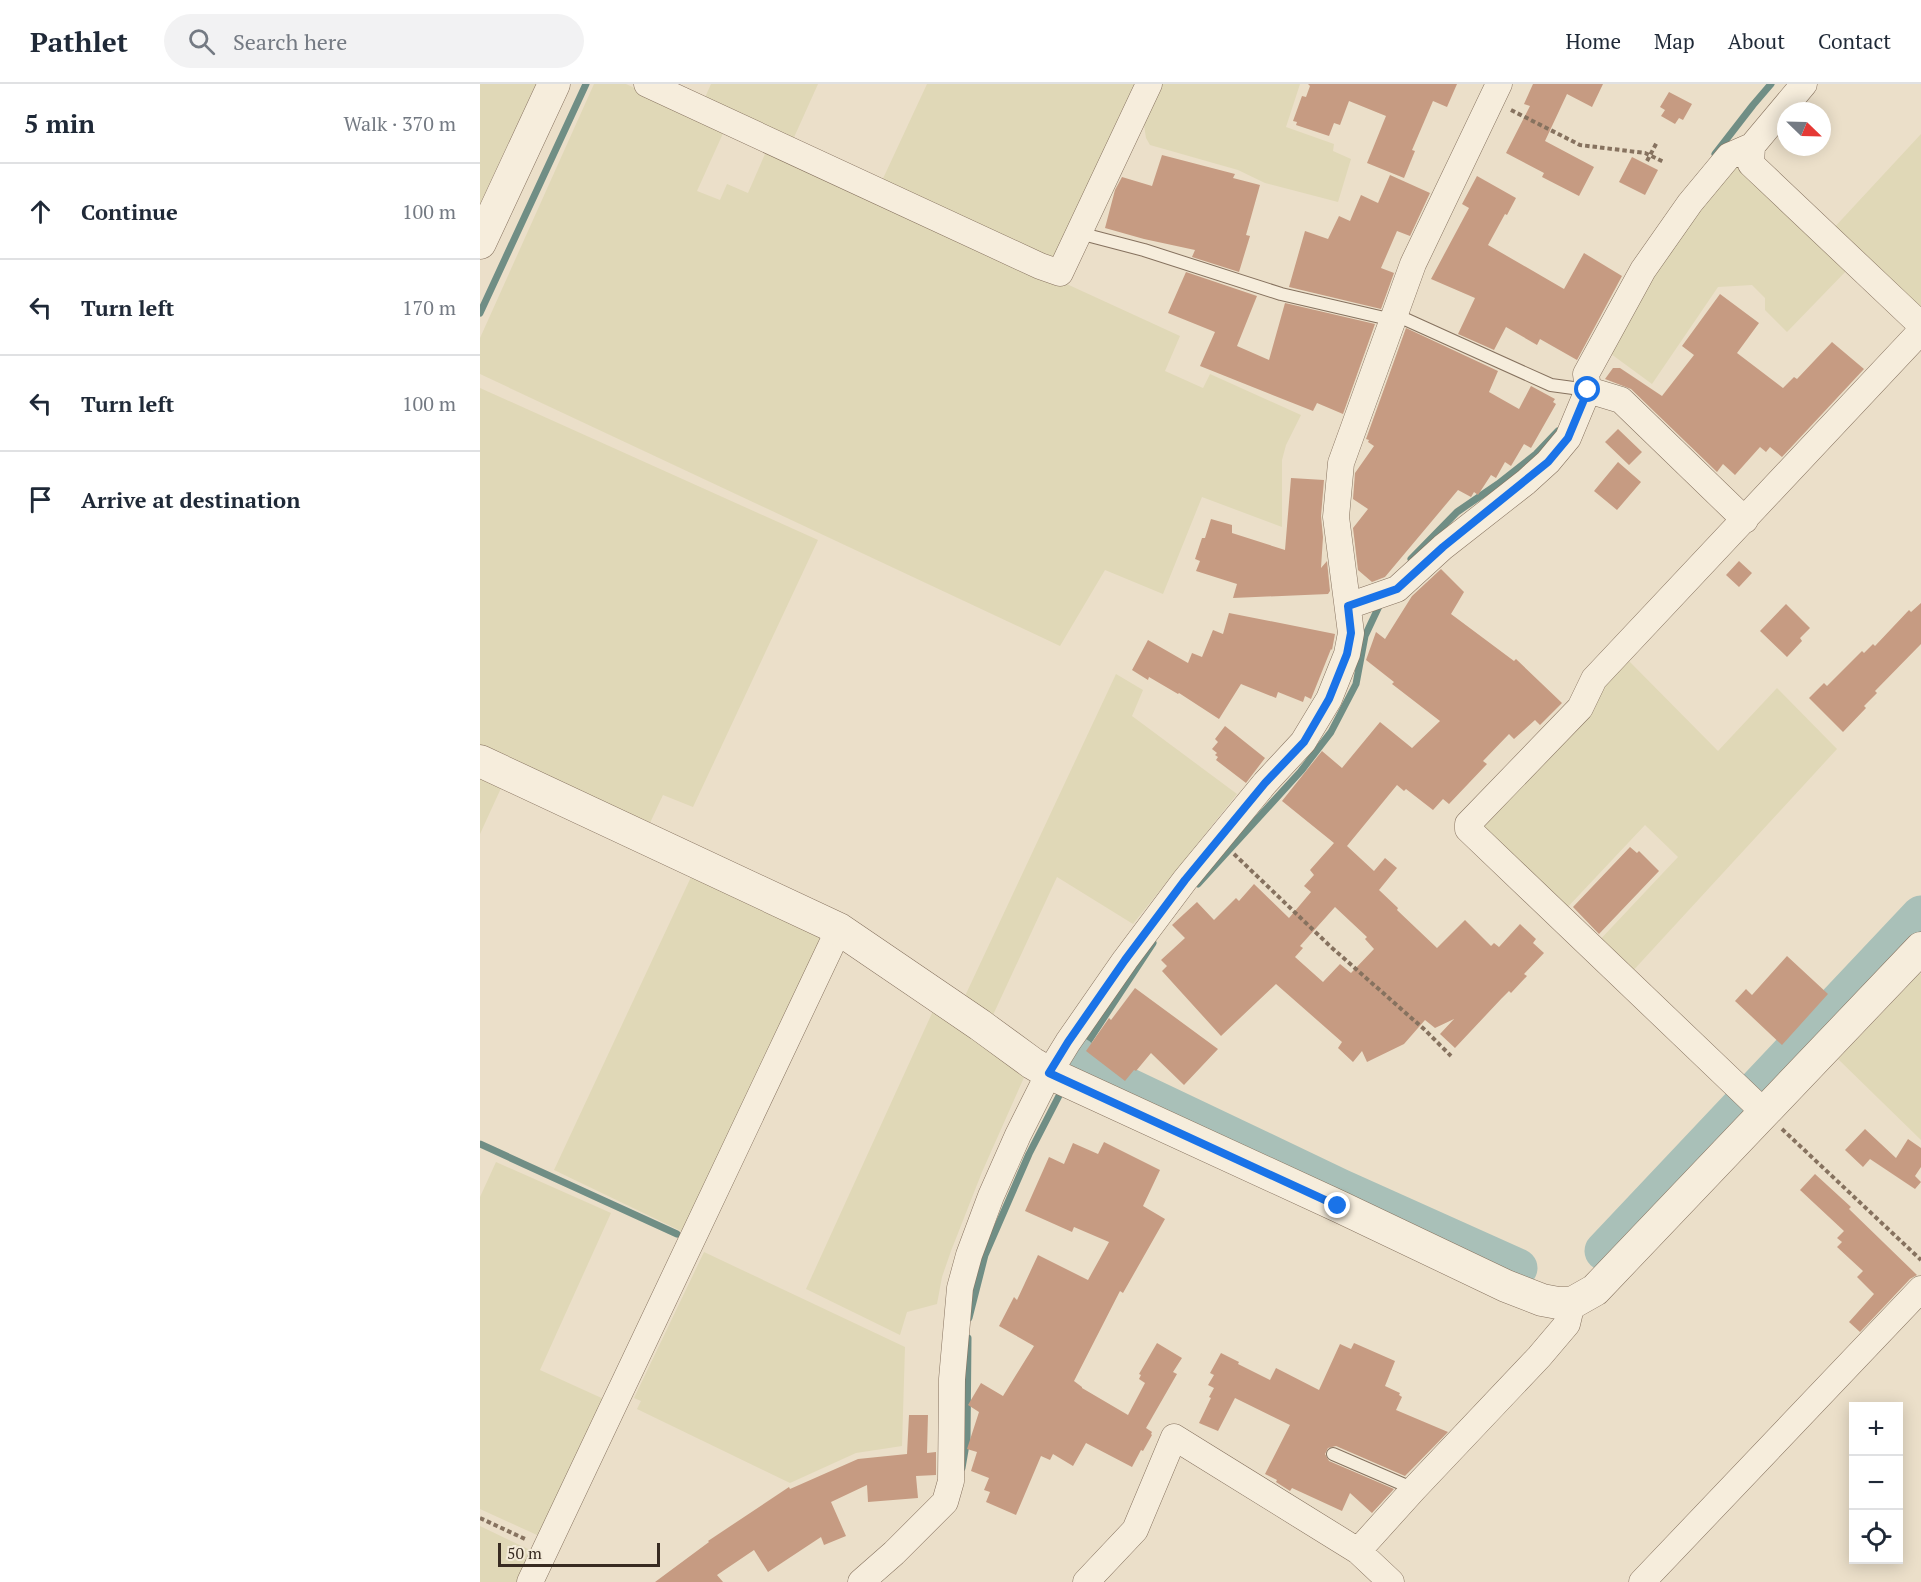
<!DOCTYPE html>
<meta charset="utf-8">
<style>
:root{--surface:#fff;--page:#f2f2f3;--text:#1f2937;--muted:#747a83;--line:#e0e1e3}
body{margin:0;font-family:"PT Serif",serif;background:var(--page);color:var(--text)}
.controls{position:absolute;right:18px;bottom:18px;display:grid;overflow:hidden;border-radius:0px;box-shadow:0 3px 15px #0003}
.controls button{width:54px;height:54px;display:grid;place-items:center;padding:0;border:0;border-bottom:2px solid var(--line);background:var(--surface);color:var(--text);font:30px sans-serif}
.compass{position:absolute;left:1297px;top:18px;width:54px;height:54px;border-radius:50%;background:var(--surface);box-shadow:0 3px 15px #0003;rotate:113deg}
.scale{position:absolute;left:18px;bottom:15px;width:162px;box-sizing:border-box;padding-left:6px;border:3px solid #382b21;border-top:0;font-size:16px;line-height:21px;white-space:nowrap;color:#382b21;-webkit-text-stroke:4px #f3ead8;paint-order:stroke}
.stop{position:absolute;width:18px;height:18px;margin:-14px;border:4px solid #1a73e8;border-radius:50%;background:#fff}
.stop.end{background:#1a73e8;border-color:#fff;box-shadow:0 2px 6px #0008}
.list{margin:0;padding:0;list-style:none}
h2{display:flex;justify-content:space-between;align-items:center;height:78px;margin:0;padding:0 24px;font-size:26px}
h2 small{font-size:20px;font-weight:400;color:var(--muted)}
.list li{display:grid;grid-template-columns:39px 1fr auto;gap:18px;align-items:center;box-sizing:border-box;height:96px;padding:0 24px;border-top:2px solid var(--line)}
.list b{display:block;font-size:22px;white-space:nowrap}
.list em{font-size:20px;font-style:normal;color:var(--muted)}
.icon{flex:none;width:33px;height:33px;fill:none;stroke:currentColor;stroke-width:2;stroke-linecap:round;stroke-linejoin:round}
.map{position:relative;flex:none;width:1441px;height:1498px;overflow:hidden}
header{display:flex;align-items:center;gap:36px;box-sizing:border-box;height:84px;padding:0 30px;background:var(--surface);border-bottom:2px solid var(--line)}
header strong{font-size:28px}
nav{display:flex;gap:33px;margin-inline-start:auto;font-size:21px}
.search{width:420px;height:54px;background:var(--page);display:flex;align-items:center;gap:15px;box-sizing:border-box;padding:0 21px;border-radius:33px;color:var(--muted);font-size:22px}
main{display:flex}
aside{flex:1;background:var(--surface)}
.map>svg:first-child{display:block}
</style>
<header>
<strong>Pathlet</strong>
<div class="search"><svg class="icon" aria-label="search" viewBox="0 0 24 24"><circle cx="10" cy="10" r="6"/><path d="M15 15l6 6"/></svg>Search here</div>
<nav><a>Home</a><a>Map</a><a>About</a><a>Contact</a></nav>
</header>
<main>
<aside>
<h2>5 min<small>Walk · 370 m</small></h2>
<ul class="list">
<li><svg class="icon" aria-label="ahead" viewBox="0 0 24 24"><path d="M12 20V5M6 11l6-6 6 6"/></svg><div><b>Continue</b></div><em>100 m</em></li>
<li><svg class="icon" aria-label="left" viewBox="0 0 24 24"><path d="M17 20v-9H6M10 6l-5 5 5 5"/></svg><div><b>Turn left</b></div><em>170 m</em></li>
<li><svg class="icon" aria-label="left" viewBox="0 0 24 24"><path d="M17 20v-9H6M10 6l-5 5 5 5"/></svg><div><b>Turn left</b></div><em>100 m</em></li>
<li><svg class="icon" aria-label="arrive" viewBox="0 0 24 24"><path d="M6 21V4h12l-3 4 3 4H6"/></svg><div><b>Arrive at destination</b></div></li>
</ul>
</aside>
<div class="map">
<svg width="1441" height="1498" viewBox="0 0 1441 1498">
<rect width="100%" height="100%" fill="#ebdfc9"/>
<path fill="#e0d8b7" d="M0,0H56L0,120Z
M114,0H146L245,45L217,107L240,116L247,100L268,109L288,63L700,252L685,287L723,304L730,290L821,331L806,361L802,376V443L722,413L683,510L625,486L580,562L0,290V254Z
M231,0H338L311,60L223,18Z
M447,0H660L571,180L400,101Z
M681,0H820L806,43L854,60L853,67L871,75L858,118L785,99L758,86L670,61L666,54L664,41Z
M1441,50V232L1351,147Z
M1253,80L1262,81L1369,184L1307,248L1285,226V214L1272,201L1238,203L1172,300L1127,267L1183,176Z
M0,304L338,456L213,723L183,711L169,741L0,663Z
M1146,574L1238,667L1297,604L1357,665L1150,890L1116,860L1198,773L1165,741L1084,827L1002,751L1003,735L1120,600Z
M636,590L663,606L652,632L757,710L653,840L577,793L513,931L485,912Z
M0,692L22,702L0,750Z
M212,791L341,850L343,857L205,1149L74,1086Z
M1440,889L1441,890V1056L1358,975Z
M453,927L546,989L502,1088L471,1167L462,1193L457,1220L427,1228L420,1251L326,1205Z
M16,1078L131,1129L60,1286L126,1316L67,1446L57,1451L0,1425V1113Z
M224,1168L425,1263L422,1362L376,1369L310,1399L157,1325L161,1317L154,1314Z
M0,1442L48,1465L55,1474L43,1498H0Z"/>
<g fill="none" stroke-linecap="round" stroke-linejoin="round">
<path stroke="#708e85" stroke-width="7" d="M1235,70L1273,21L1291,0
M0,229L106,0
M931,475L977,428L1018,400L1056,370L1078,347
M718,800L821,687L851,648L876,600L885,552L901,518
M589,991L598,973L673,859
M0,1060L197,1150
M489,1234L505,1171L549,1070L583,1004
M482,1384L487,1355L488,1254"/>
<path stroke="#a9c0b8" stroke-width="39" d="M598,973L608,984L860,1104L1038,1184
M1124,1167L1441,831"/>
</g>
<path fill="#c69b82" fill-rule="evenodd" d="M828,0H977L967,23L953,17L932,66L935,67L924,94L887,79L906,32L869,17L860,41L854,39L849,52L816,41L817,38L813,37L822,12L826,13L830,2Z
M1053,0H1123L1112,23L1087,10L1065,57L1114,83L1099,112L1062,93L1064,89L1026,69L1050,22L1044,20Z
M1189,8L1212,20L1203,36L1199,34L1195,40L1181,32L1185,26L1180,23Z
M682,71L755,90L753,94L780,101L766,151L770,152L759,188L712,173L715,166L664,155L625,144L635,106L642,93L672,102Z
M1152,73L1178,86L1165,111L1139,98Z
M910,91L950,109L930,152L917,147L901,184L914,189L901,225L809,203L825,147L848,155L859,132L870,137L881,111L898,119Z
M997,92L1036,114L1027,131L1025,130L1008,161L1084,205L1104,169L1142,192L1097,276L1060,255L1057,261L1026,243L1014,266L978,250L995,214L951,195L989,124L982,120Z
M706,188L777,212L757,262L789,276L805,219L895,240L863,330L837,319L833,327L720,282L735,248L688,229Z
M1240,210L1279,239L1257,269L1303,304L1314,293L1317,295L1352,258L1384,285L1302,373L1290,363L1286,368L1280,363L1255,391L1243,380L1237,388L1151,305L1125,295L1133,284H1140L1182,312L1214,271L1202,262Z
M926,244L1018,287L1009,308L1039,325L1051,302L1075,315L1073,318L1076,320L1051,364L1044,360L1031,382L1025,378L1016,394L1011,391L998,411L994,408L991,413L978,406L905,493L892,498L878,486L873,444L888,425L873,415L875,389L894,362L888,358L889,356L886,355Z
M1138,345L1162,368L1149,381L1125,358Z
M1138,378L1161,398L1137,426L1114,407Z
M811,394L844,396L841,432L843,453L841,484L847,477L850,507L848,510L753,514L757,500L716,487L720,477L715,475L722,454H725L731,435L752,441V449L805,466Z
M1259,477L1272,489L1259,503L1246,491Z
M961,485L984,508L971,530L1034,577L1036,575L1082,619L1060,641L1055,636L1034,655L1029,650L1003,677L1007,680L969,720L963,715L953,726L926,705L924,707L917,701L867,762L894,787L905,774L917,784L899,806L918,824L917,826L957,864L985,836L1011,862L1014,859L1019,863L1040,840L1056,855L1053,859L1064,869L1044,890L1047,892L1031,909L1029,907L1022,914L975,964L960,950L974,935L955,944L945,936L924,960L887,978L882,967L873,978L858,964L862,958L796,900L741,952L682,887L687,882L681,876L705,854L692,841L717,818L734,836L756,814L759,817L774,800L809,834L831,808L824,802L834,791L830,786L854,759L802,717L842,667L862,684L900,638L932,664L960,637L912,600L914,598L886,576L896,548L905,555L932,512ZM855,823L887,853L885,855L894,865L871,889L860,880L843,898L815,873L823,864L820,862Z
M1441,519V560L1395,607L1397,609L1384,622L1386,624L1363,648L1329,614L1344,599L1347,602L1382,567L1384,569L1393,560L1395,562L1429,526L1431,528Z
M1306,520L1330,544L1320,554L1322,557L1307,573L1280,547Z
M749,529L855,550L852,566L851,565L831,615L825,612L823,618L798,608L796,614L761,600L739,635L699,609L698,610L669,593L668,596L652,586L668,556L708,579L712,569L722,573L733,546L743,550Z
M745,642L785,674L766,699L736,676L738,673L735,671L737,669L732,665L738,658L735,655Z
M1150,763L1157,769L1159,767L1179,787L1119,850L1093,823Z
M1307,872L1348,910L1302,961L1255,917L1266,905L1272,911Z
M655,904L738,965L704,1001L671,969L656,987L654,986L645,997L606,967L629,934L631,936Z
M1385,1045L1416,1074L1428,1055L1441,1064V1083L1435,1092L1441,1098L1435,1105L1390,1075L1383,1083L1365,1066Z
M624,1058L680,1086L663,1122L685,1135L643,1209L640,1207L594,1297L602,1303V1304L648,1331L665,1299L659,1295L661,1291L659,1290L677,1259L702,1274L693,1288L697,1290L666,1344L672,1348L671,1350L672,1351L663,1367L661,1366L652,1383L606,1359L593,1382L573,1370L570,1376L561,1372L536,1431L506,1418L510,1408L504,1406L509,1394L491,1387L497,1368L487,1365L499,1328L488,1321L501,1299L523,1312L554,1262L519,1242L534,1213L537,1216L558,1171L608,1196L629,1158L594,1143L592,1148L545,1127L569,1073L584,1080L593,1059L618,1070Z
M1335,1090L1371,1123L1369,1125L1437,1191L1430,1195L1380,1248L1369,1238L1394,1210L1377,1193L1383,1187L1357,1163L1362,1158L1357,1154L1364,1147L1320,1106Z
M874,1259L915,1277L905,1302L920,1309L919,1311L922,1313L916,1326L968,1348L925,1392L856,1362L848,1364L845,1370L849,1377L914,1405L892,1429L870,1409L862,1427L812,1404L810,1407L796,1398L797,1396L785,1390L810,1341L755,1314L738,1347L719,1339L731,1314L729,1313L734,1304L728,1301L734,1291L730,1289L741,1269L759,1278L758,1280L790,1296L796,1284L839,1306L860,1260L871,1265Z
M429,1331H448L447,1369L456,1368V1391L436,1392L438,1414L388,1418L387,1401L351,1418L366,1452L344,1461L341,1453L288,1488L274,1466L237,1491L243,1498H175L229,1458L228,1457L309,1403L310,1405L378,1375L427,1370Z"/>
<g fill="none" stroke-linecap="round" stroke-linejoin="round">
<defs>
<path id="service" d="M599,149L664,166L801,210L913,236
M916,231L1071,301L1108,306
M853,1370L934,1405"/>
<path id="minor" d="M167,0L560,182L580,189L669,0
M1324,0L1272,62L1271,80L1441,241
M1108,306L1141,316L1265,436
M868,522L917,505L963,463L1046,398L1068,378L1088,354L1108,306L1106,290L1163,186L1210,119L1249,72L1272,62
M1285,1029L988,745V740L1100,624L1114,595L1441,247
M50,1498L359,845
M381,1498L414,1469L465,1418L471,1397L472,1295L480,1204L489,1171L511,1112L538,1051L569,989L588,958L645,876L705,796L785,699L823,658L849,615L867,570L871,549L856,433L861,379L933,180L1019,0
M606,1498L655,1446L694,1353L878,1467
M911,1498L878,1467L934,1405L1059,1273L1087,1240L1092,1219
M1162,1498L1441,1205"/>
<path id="tertiary" d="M0,159L74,0
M0,677L359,845L500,941L552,979L569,989L858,1122L1026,1202L1062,1216L1078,1219H1092L1115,1206L1441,864"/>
</defs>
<use href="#service" stroke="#86725f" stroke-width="14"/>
<use href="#minor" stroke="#86725f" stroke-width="27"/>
<use href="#tertiary" stroke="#86725f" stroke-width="33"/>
<path stroke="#86725f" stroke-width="4" stroke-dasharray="4.5 3" stroke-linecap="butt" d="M1031,26L1100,61L1165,69L1184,78
M1167,77L1177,58
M754,770L851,863L945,946L971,972
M1302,1045L1441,1176
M0,1434L45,1455"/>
<use href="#service" stroke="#f6eddc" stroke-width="12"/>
<use href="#minor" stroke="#f6eddc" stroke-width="26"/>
<use href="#tertiary" stroke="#f6eddc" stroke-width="32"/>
</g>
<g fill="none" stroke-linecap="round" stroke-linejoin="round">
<path stroke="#1a73e8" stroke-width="8" d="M858,1122L569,989L588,958L645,876L705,796L785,699L824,658L849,615L867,570L871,549L868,522L917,505L963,463L1068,378L1088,354L1108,306"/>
</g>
</svg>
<div class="controls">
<button>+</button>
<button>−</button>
<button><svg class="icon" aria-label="locate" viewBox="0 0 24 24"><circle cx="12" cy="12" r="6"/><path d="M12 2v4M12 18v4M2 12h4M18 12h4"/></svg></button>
</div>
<svg class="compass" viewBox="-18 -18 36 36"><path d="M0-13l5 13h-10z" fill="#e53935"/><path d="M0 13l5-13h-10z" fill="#747a83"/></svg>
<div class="scale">50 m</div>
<div class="stop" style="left:1108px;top:306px"></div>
<div class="stop end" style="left:858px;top:1122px"></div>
</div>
</main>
